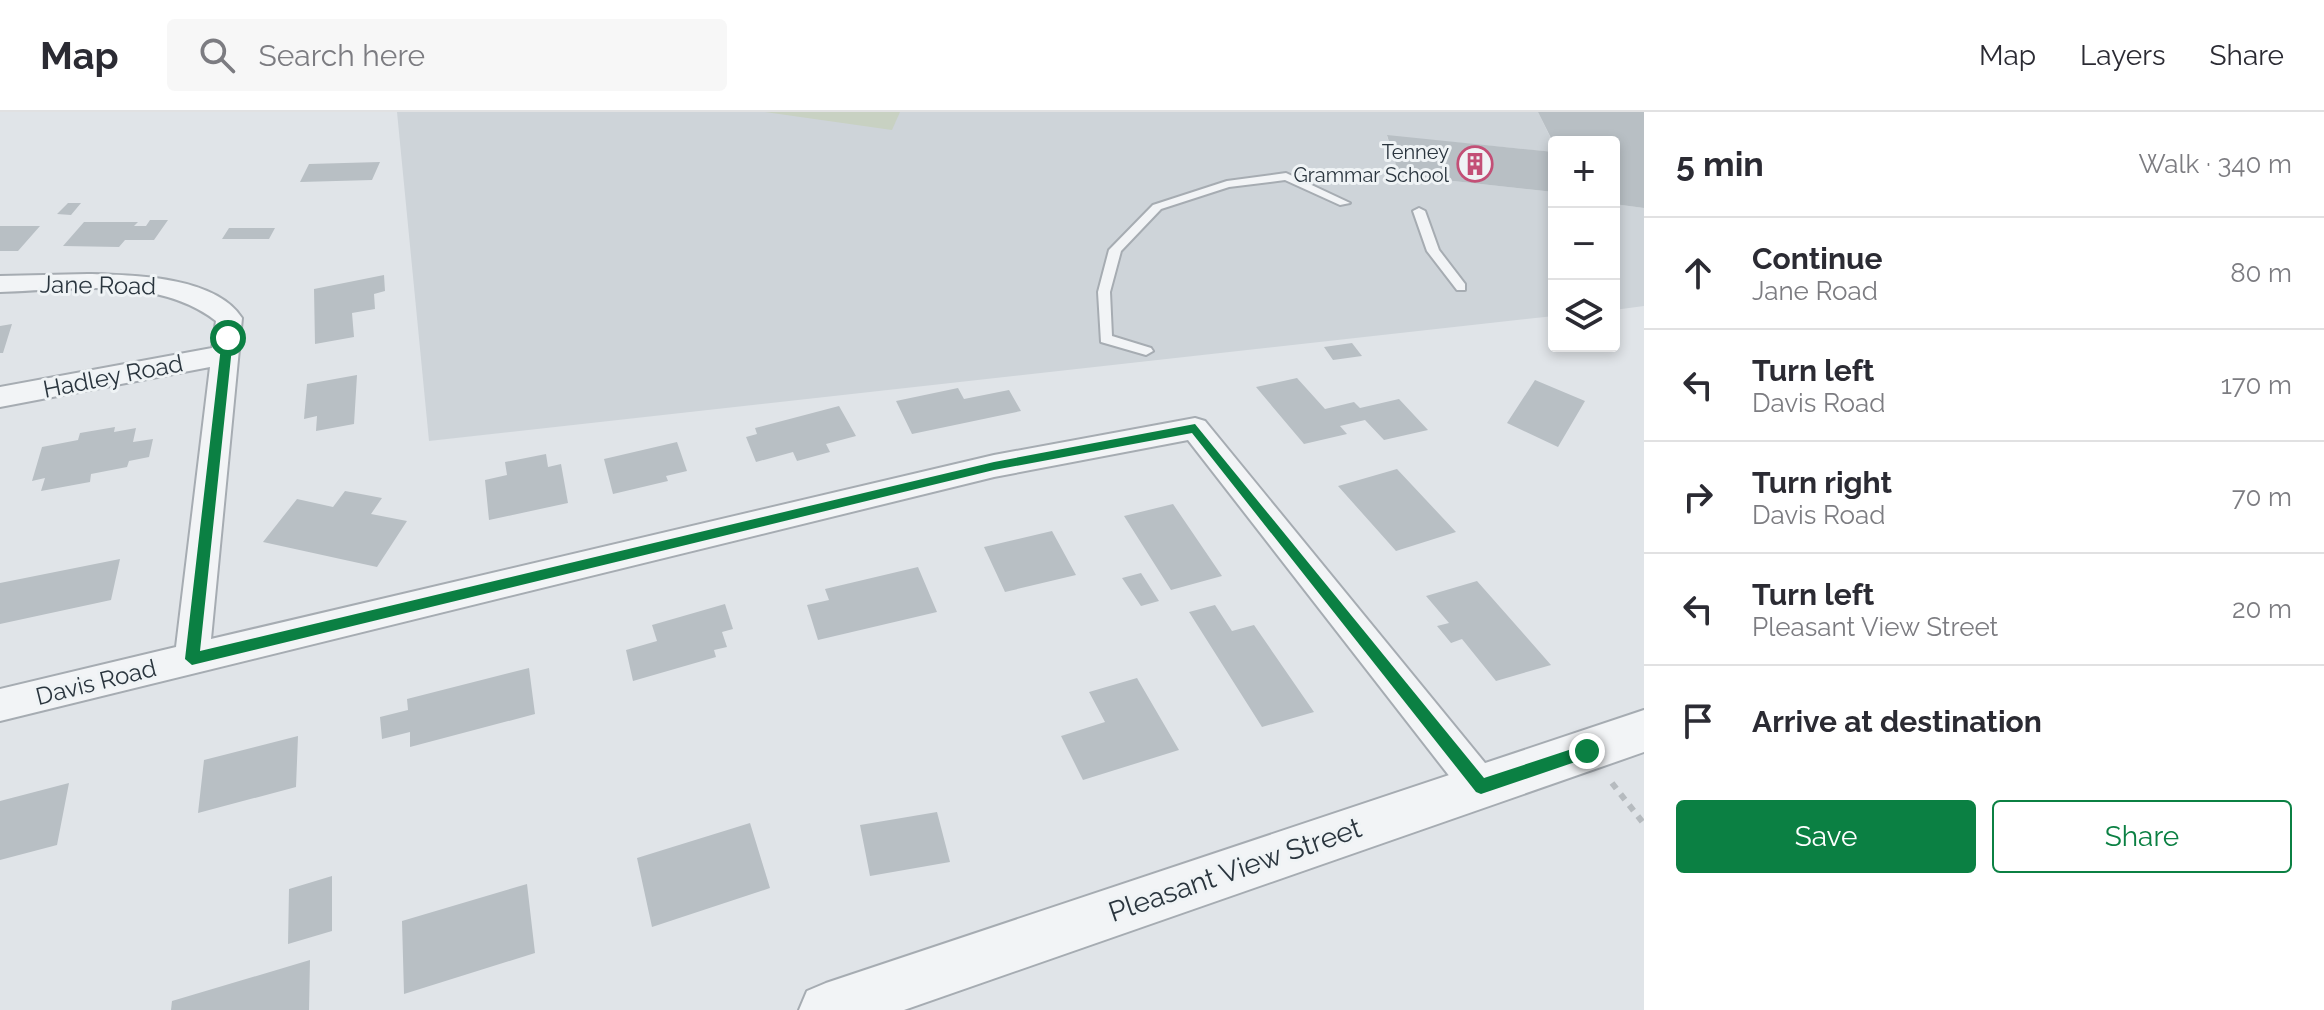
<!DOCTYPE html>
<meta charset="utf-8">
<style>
:root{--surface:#fff;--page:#f7f7f7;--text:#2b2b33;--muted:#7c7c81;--line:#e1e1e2;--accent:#0b8043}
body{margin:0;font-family:Raleway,sans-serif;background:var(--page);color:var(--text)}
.controls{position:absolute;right:24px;top:24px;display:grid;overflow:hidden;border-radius:8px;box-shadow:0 4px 12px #0003}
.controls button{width:72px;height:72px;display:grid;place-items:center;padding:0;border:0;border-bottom:2px solid var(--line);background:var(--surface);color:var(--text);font:40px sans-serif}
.stop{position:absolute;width:24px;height:24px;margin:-18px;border:6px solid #0b8043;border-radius:50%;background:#fff}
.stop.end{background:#0b8043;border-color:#fff;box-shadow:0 2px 8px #0008}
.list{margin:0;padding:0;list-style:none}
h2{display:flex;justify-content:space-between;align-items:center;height:104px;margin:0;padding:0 32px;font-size:34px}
h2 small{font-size:26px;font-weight:400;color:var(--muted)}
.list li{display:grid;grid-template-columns:52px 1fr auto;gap:24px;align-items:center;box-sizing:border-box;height:112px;padding:0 32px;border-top:2px solid var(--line)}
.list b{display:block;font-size:30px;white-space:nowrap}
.list p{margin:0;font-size:26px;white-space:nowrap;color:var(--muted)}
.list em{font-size:26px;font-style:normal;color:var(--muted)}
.actions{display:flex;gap:16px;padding:24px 32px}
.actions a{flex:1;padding:18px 0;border:2px solid var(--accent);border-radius:8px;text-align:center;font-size:28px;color:var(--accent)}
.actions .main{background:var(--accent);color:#fff}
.icon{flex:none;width:44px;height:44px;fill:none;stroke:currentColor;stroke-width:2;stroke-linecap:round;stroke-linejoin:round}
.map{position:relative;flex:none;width:1644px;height:898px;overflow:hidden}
header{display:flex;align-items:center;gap:48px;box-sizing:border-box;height:112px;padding:0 40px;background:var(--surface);border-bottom:2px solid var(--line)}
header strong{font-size:38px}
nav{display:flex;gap:44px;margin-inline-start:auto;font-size:28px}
.search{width:560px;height:72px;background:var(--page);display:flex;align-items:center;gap:20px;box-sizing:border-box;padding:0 28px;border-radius:8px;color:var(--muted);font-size:30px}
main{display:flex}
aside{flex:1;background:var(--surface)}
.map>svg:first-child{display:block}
</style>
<header>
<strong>Map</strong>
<div class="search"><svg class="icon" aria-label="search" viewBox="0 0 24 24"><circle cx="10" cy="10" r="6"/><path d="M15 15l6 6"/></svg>Search here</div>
<nav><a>Map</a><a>Layers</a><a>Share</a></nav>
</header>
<main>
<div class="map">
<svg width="1644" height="898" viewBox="0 0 1644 898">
<rect width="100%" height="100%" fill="#e0e4e8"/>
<path fill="#ced4d9" d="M397,0H1538L1554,33V40L1387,24L1399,63L1554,80V204L429,329Z
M1614,92L1644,96V194L1614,198Z"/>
<path fill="#c8d1c2" d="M765,0H900L892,18Z"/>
<path fill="#b8bfc4" d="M1538,0H1644V96L1614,92V30H1553Z
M1387,23L1554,40V80L1399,63Z
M380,50L372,68L300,70L309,52Z
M68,91H81L71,103L57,102Z
M150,108H168L154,128H125L119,135L63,134L84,110H138L134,114H146Z
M0,114H40L18,139H0Z
M229,116H275L269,127H222Z
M384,163L385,179L374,182L375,197L352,201L354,225L315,232L314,177Z
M12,212L3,241H0V214Z
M1352,231L1362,244L1333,248L1324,235Z
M357,263L354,312L316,319L317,304L304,307L307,272Z
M1297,266L1325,297L1354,290L1360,296L1399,287L1428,318L1384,328L1365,308L1340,314L1347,322L1304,332L1256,275Z
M1535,268L1585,289L1558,335L1507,311Z
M958,276L964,287L1009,278L1021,299L912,322L896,289Z
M839,294L856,324L826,332L830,340L797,349L793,340L756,350L746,325L757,322L755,316Z
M115,315L114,320L136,316L133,330L153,327L149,345L129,349L127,355L91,362L90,370L41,379L45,366L32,369L42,335L78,328L80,321Z
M677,330L687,359L666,364L668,369L613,382L604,347Z
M546,342L548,355L561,352L568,391L489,408L485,368L507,363L505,350Z
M1397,357L1456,420L1396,439L1338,374Z
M345,379L382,386L371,402L407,409L377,455L263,430L297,387L333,395Z
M1173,392L1222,464L1171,478L1124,404Z
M1052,419L1076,463L1005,480L984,435Z
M120,447L111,488L0,512V471Z
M918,455L937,500L818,528L807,493L829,488L825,477Z
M1141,461L1159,489L1141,494L1122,466Z
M1477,469L1551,553L1496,569L1462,527L1451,531L1437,514L1449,511L1426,484Z
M725,492L733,517L722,520L727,535L714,538L716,545L633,569L626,538L657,529L652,513Z
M1215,493L1232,519L1254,513L1314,600L1262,615L1189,500Z
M529,556L535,602L410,635V620L382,627L380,605L408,598L407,587Z
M1137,566L1179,638L1083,668L1061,624L1105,610L1089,580Z
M298,624L296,675L198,701L204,648Z
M69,671L57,733L0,748V689Z
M937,700L950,750L870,764L860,713Z
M750,711L770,776L652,815L637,746Z
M332,764V819L288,832L289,777Z
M527,772L535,841L404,882L402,809Z
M310,848L309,898H171L172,889Z"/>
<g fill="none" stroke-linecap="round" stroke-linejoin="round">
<defs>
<path id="service" d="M1286,61L1350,91L1340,93L1285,68L1229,75L1161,97L1121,139L1110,180L1112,224L1151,236L1153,239L1146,243L1101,230L1098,180L1109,138L1153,93L1227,69Z
M1419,96L1425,99L1439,138L1465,172V178H1457L1427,139L1413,99Z"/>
<path id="minor" d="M88,162C133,163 215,164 242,206L211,527L994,343L1195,306L1205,309L1494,662L1500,675L1494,688L1481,693L1468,688L1188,328L994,365L0,609V577L176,535L210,255L0,295V275L212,236L216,209C157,163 70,178 0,180V164Z"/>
<path id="tertiary" d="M1644,598V640L904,898H799L807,879L826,871Z"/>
</defs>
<use href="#service" stroke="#a6acb2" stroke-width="4"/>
<use href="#minor" stroke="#a6acb2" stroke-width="4"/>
<use href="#tertiary" stroke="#a6acb2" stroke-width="4"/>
<path stroke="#b6bbbf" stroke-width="6" stroke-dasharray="7 7" stroke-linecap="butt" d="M1612,671L1644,712"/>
<use href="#service" fill="#f2f4f6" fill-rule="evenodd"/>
<use href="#minor" fill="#f2f4f6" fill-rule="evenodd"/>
<use href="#tertiary" fill="#f2f4f6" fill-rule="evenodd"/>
</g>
<path fill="#0b8043" d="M228,222L233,226L200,539L994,350L1195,312L1484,666L1587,632L1594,639L1587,646L1481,682L1476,680L1192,321L994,358L192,553L185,547L222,226Z"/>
<defs>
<symbol id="building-ring" viewBox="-11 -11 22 22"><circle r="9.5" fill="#eff3f5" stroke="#c34f76" stroke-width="1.5"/><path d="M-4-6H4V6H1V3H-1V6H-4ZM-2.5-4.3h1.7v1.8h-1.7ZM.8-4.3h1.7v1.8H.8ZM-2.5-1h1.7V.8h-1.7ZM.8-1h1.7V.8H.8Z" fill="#c34f76"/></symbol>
</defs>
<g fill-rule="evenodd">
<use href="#building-ring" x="1455" y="32" width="40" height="40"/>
</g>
<g text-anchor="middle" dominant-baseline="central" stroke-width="6" stroke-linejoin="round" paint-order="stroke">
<g font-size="20" fill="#2a353e" stroke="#eff3f5" text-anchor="end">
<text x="1449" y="40">Tenney<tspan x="1449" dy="23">Grammar School</tspan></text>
</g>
<g font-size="24" fill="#2a353e" stroke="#eff3f5">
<text transform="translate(98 173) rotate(1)">Jane Road</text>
<text transform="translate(113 264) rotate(-11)">Hadley Road</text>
<text transform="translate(96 570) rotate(-14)">Davis Road</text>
</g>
<g font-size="28" fill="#2a353e" stroke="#eff3f5">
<text transform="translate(1235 758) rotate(-19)">Pleasant View Street</text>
</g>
</g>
</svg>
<div class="controls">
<button>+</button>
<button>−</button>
<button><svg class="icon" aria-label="layers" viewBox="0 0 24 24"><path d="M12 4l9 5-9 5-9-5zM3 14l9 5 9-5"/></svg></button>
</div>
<div class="stop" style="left:228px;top:226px"></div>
<div class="stop end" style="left:1587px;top:639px"></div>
</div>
<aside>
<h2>5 min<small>Walk · 340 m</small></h2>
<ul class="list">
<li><svg class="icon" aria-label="ahead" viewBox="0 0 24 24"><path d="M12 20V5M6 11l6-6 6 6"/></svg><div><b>Continue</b><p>Jane Road</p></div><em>80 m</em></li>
<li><svg class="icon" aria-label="left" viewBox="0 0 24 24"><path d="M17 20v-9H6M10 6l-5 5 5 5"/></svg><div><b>Turn left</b><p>Davis Road</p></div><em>170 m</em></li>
<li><svg class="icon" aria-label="right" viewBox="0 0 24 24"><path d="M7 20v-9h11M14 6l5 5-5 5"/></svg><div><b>Turn right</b><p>Davis Road</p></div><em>70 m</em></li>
<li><svg class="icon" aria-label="left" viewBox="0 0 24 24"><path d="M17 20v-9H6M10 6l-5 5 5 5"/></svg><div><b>Turn left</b><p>Pleasant View Street</p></div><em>20 m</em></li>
<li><svg class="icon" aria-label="arrive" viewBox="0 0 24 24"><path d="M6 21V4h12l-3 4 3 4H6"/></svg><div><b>Arrive at destination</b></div></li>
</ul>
<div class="actions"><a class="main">Save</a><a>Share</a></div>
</aside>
</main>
